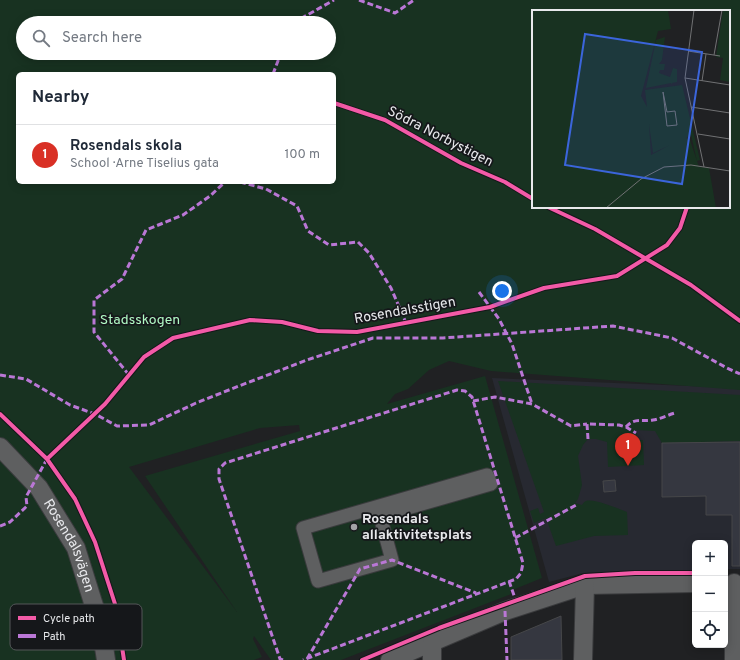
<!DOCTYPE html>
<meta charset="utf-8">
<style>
:root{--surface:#fff;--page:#f6f6f7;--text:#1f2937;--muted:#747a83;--line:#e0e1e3;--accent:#d93025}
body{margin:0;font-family:Overpass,sans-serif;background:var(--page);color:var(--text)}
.controls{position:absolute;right:12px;bottom:12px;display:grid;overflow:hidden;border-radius:6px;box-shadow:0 2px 10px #0003}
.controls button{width:36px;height:36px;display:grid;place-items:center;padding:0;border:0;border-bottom:1px solid var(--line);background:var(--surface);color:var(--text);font:20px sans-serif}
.you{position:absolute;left:502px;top:291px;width:14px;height:14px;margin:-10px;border:3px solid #fff;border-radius:50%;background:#1a73e8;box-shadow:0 0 0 6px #1a73e833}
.badge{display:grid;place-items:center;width:26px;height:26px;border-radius:50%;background:var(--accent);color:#fff;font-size:13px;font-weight:700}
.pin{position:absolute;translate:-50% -33px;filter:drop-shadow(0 1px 2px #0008)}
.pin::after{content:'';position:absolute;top:21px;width:14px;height:12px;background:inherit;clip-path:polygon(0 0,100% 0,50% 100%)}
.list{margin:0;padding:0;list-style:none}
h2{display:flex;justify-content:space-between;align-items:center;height:52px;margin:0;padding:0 16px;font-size:17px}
h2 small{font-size:13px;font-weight:400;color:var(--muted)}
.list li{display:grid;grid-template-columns:26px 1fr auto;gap:12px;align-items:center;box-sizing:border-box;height:60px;padding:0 16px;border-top:1px solid var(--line)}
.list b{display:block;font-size:15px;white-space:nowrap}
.list p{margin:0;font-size:13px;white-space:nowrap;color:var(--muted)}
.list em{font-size:13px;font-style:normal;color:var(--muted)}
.icon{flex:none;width:22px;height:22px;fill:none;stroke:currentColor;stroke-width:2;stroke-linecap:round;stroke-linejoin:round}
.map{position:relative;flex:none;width:740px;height:660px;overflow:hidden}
.search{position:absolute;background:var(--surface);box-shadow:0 2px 10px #0003;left:16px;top:16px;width:320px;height:44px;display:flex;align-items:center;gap:10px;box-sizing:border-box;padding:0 14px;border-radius:22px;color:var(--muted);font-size:15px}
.panel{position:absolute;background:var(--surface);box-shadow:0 2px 10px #0003;left:16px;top:72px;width:320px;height:112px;border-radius:6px}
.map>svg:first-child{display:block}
</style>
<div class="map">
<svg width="740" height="660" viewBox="0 0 740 660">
<rect width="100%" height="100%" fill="#202123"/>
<path fill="#272931" d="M492,378L740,388V569H725V543H695V570L583,573L549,582Z"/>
<path fill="#183221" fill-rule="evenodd" d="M0,0H740V390L491,371L449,361L429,370L408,389L395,394L387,404L485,376L542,578L510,591L511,594L341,660H271L254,636L253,639L262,657L254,660H0ZM533,11H729V207H533ZM23,23H329V53H23ZM18,74H334V182H18ZM299,425L300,431L145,476L237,612L129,467L260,428Z
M498,381L740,395V441L662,443L655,431L636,430L637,440H643L644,465L608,467L607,442L596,439H588L583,445L578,456L582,485L578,499L575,503L582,505C583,503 584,502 586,501C594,498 619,509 627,512L628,535L594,536L556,546L546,518L534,523L530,511L538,508L540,514L544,512Z"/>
<path fill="#353740" stroke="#464749" d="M740,442V566H732V515H706V496L662,497V443Z
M615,480L616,491L604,492L603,481Z
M561,616L562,660H511V637Z"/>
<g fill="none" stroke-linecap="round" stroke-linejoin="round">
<defs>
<path id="pedestrian" d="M487,475L491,484L380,516L392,560L318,581L303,528Z"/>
<g id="minor">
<path id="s1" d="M0,447L39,488L76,548L101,628L106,660"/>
<path d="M734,583V660"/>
<path d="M390,660L505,611L585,585L695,583"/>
<path d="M432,660V642"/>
<path d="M583,660L585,585"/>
</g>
</defs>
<use href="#pedestrian" stroke="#3a3b3d" stroke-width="15"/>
<use href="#minor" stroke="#3a3b3d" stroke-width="20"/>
<use href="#pedestrian" stroke="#5e5f60" stroke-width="13"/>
<use href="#minor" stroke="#5e5f60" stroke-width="18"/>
<path stroke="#ba77d6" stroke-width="3" stroke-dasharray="6 3" stroke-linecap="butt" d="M359,0L395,13L414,0
M293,23L334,0
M273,74L281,53
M240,182L266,189L297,206L308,231L329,245L358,242L369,253L391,288L406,323
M479,292L499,319L512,344L532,404
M0,375L26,379L70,405L95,414L117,426L149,425L196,403L239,386L307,360L373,338H443L613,326L672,338L727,368L740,374
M129,375L94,332V300L122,279L146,230L183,215L210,196L225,182
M473,401L495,397L532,404L571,426L587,424
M626,427C634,417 643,422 653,420C660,419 668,415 675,413
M588,439L587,424L619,425L626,427L636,433
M0,526L10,522L27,506L26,497L47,459
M515,538L578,504
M509,581L516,601
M505,611L507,660
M307,659L360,569L392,560L476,593
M283,660L280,659L219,479V469L225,463L457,390L465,391L472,397L523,563L521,573L516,579L303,660"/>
<defs>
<path id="cycleway" d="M334,103L385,120L461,163L505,182L533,199
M548,207L595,229L691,285L740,321
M0,414L47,459L75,499L95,542L116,607L124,660
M47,459L105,404L144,357L173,338L250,320L282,322L318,331L357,332L490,307L544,288L617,276L667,245L680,228L687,207
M362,660L439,628L585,576L635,573H695"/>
</defs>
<use href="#cycleway" stroke="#15171a" stroke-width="6"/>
<use href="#cycleway" stroke="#f35aa7" stroke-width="4"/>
</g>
<circle fill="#a2a3a6" stroke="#15171a" stroke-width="1.5" cx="354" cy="527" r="4"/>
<g text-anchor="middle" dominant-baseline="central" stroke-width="3.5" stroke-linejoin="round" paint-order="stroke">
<g font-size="14" fill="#e8e9ec" stroke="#15171a">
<text transform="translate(440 137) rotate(27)">Södra Norbystigen</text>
<text transform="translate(405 311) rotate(-10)">Rosendalsstigen</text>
<text stroke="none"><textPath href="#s1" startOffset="122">Rosendalsvägen</textPath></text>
</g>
<g font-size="14" fill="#b0f9c4" stroke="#15171a">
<text x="140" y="320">Stadsskogen</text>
</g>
<g font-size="14" font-weight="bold" fill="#e8e9ec" stroke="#15171a" text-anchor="start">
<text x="362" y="519">Rosendals<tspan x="362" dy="16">allaktivitetsplats</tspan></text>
</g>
</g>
<g transform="translate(532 10)">
<rect width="198" height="198" fill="#202123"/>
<path d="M0,0H136L139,19L126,21L109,86L115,97L113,80L150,75L168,150L165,151L159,125L154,128L158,130L167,157L177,158L184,198H0ZM117,114L121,143L138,135L119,145ZM191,0H198V72L188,70L191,48L184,47ZM133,27L130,50L127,54H133L132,60H128L127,63L138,67L141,58L145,59V72L140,73V75L139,73L114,78L124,30Z" fill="#183221" fill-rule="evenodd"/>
<path fill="none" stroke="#707173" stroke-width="1" d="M162,0L153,68L172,157M156,41L188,46M182,45L190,0M153,68L198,75M170,71L174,44M131,82L135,102L143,101L145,115L135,116ZM159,97L198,103M166,124L198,129M74,198L109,169L132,157L159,155L198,161"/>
<path fill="#3b65db" fill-opacity="0.15" stroke="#3b65db" stroke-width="2" d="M53,24L170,42L150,174L33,155Z"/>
<rect width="198" height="198" fill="none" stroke="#e8e9ec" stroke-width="2"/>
</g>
<rect x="10" y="604" width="132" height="46" rx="6" fill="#15171a" stroke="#545659" stroke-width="1"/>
<rect x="18" y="616" width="18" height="4" fill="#f35aa7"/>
<rect x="18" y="634" width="18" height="4" fill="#ba77d6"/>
<g font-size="11" fill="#e8e9ec">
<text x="43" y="622">Cycle path</text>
<text x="43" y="640">Path</text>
</g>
</svg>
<div class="controls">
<button>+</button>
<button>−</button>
<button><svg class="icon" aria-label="locate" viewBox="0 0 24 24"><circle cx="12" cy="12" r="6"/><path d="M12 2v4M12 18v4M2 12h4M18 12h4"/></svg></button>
</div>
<div class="you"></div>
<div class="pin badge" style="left:628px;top:466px">1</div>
<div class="search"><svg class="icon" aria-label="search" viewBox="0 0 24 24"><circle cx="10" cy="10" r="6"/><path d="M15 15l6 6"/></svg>Search here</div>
<section class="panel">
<h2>Nearby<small></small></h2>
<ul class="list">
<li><span class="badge">1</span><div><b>Rosendals skola</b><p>School · Arne Tiselius gata</p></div><em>100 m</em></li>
</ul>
</section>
</div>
